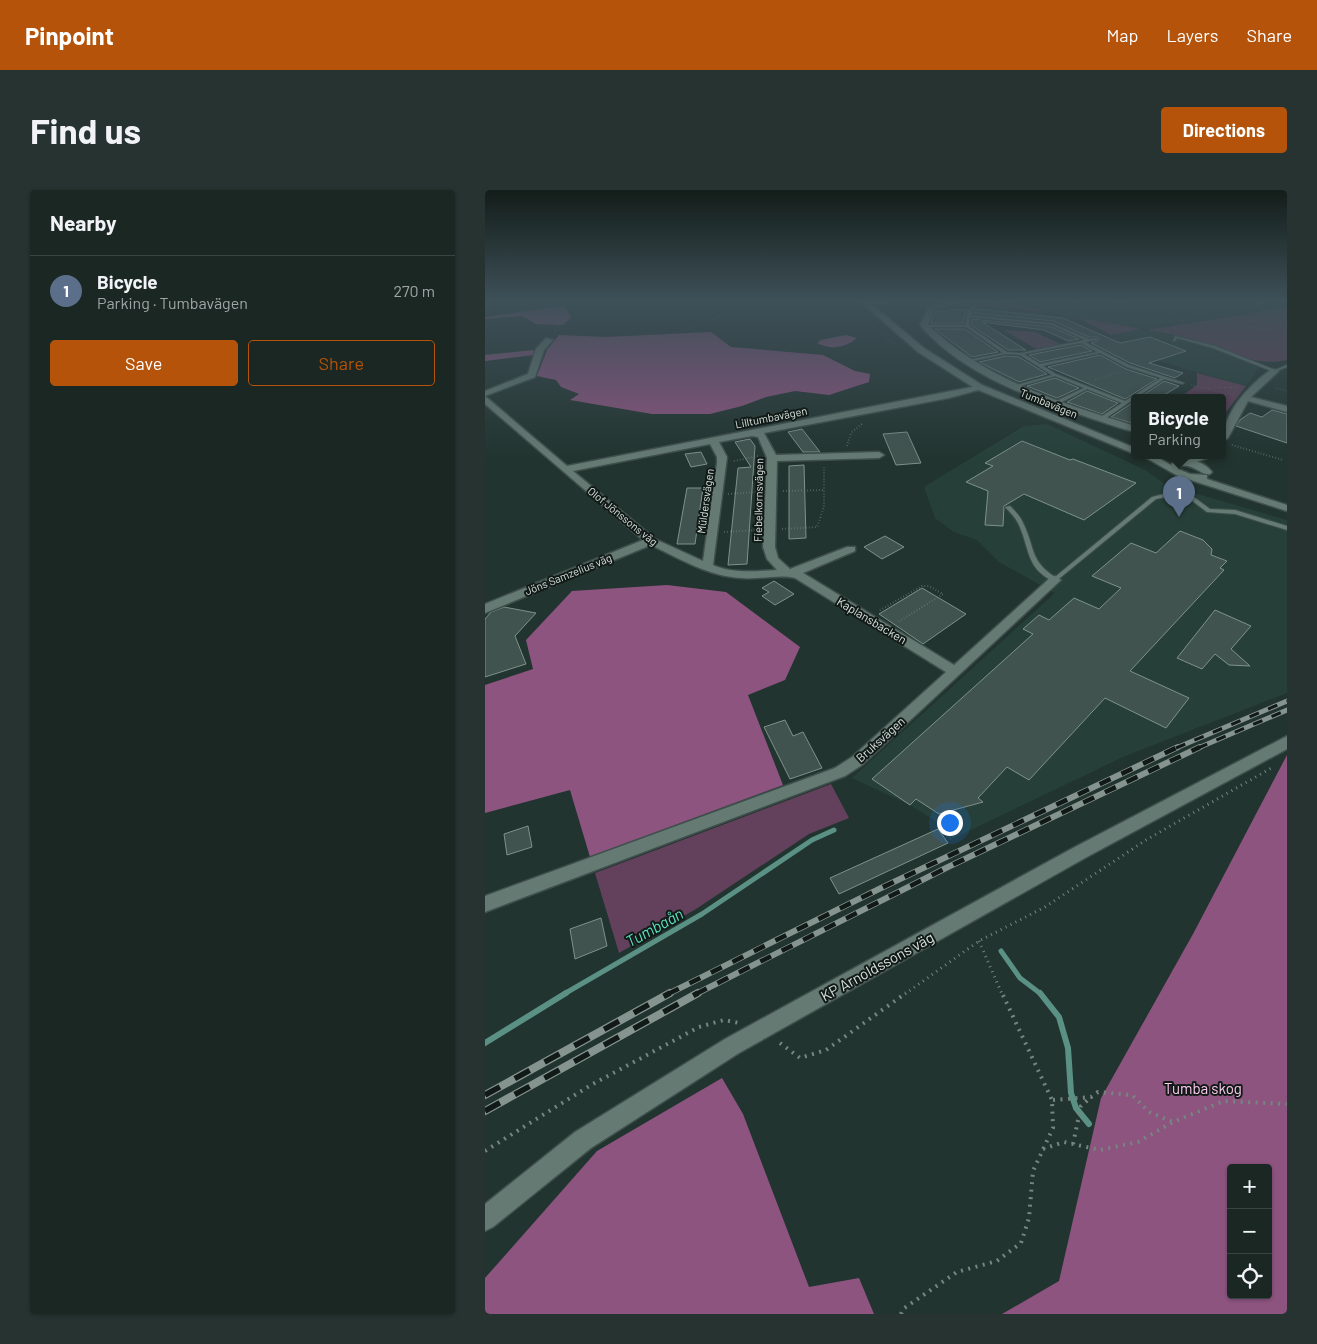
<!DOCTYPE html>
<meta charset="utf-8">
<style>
:root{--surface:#1a2723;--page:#273330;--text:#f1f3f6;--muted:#9fa5a6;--line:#384441;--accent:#b45309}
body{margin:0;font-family:Barlow,sans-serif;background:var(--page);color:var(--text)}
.controls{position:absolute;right:15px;bottom:15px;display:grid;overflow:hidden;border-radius:5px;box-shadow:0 1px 4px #0004}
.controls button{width:45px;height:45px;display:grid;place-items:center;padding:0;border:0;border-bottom:1px solid var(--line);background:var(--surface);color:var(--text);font:25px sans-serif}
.you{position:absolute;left:464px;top:632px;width:18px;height:18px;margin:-12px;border:4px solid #fff;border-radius:50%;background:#1a73e8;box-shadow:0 0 0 8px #1a73e833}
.badge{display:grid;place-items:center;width:32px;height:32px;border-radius:50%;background:var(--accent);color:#fff;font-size:16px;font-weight:700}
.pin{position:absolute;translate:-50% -41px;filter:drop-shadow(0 1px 2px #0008)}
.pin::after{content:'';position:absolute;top:26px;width:18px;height:15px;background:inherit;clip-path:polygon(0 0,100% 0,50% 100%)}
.popup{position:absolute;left:646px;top:204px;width:95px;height:65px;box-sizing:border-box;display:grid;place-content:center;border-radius:5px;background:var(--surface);filter:drop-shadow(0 1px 4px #0005);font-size:16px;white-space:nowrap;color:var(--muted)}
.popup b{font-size:19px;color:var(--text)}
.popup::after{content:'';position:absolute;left:50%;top:100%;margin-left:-10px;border:10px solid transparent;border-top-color:var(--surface)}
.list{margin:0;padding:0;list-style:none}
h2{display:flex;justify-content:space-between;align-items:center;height:65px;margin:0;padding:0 20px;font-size:21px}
h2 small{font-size:16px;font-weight:400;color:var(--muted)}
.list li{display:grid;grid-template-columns:32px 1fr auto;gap:15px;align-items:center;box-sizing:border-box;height:70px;padding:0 20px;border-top:1px solid var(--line)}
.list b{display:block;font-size:19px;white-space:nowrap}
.list p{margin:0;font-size:16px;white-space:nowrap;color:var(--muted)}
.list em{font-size:16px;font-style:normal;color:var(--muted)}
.actions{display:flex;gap:10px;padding:15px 20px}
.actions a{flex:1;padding:11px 0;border:1px solid var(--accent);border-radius:5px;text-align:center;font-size:18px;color:var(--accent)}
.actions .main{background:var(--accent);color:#fff}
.icon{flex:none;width:28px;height:28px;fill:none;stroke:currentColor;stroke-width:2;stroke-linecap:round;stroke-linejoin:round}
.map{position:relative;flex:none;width:802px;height:1124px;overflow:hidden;border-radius:5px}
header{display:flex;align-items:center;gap:30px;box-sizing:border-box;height:70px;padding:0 25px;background:var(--accent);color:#fff}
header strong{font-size:24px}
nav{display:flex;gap:28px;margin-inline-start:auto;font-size:18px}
.intro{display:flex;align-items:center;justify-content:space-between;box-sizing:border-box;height:120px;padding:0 30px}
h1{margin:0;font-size:35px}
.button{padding:12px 22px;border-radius:5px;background:var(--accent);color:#fff;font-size:18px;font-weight:700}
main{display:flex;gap:30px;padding:0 30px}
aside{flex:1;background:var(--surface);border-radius:5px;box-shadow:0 1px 4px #0004}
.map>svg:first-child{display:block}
</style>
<header>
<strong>Pinpoint</strong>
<nav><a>Map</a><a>Layers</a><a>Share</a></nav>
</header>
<div class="intro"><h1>Find us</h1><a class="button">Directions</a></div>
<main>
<aside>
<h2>Nearby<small></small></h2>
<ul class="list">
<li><span class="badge" style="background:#5c6f8a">1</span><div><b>Bicycle</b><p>Parking · Tumbavägen</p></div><em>270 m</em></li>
</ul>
<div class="actions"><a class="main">Save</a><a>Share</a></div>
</aside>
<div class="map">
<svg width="802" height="1124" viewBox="0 0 802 1124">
<rect width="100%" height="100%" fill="#22342f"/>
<path fill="#264039" d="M534,112H770L780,118L662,138L583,125Z
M664,140L722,153L778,173L761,196L663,168L628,149L627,147Z
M562,234L660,280L681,295L802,330V503L640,566L465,650L452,632L425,615L367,588L570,403L514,372L492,350L469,342L450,328L439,297L539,236Z"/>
<path fill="#63405b" d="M481,112H529L560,122L480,115Z
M802,117V170C770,177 750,162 721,153C702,147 683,143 664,140Z
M594,128L657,139L626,145Z
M519,140L550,142L577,155L553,160Z
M712,183L761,196L738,226V208H694L712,195Z
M346,594L364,628L324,644L211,719L134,763L110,683Z"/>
<path fill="#8d5480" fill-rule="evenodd" d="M70,117H80L86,127L78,135L51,134L37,126L0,129V127Z
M226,142L246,157L338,165L370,181L385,184L384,192L344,205L310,201L281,207L257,216L225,224H167L85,210L94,204L76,197L71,190L52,186L62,160L74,145L121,147Z
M361,145L372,148C361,158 345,160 332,153L336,150Z
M49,160L48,165L0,171V165Z
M182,395L241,402L315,457L300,490L263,505L298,595L105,667L85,600L0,623V495L48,479L41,450L87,401Z
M802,565V1124H517L574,1091L616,908L708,744ZM746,978H783V1105H746Z
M237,888L258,924L324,1097L374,1088L389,1124H0V1088L112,961Z"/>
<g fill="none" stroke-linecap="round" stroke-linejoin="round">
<path stroke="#5a9184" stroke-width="5" d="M516,761L535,788L556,804
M79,804L217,724L327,650L349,640"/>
<path stroke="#5a9184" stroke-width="6" d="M555,803L574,827L583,858L586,903L591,918L604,934
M0,853L81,803"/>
</g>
<path fill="#40534e" stroke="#7d928b" d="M464,119L481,120L478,133H446L450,121H462Z
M495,119L578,128L635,153L665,147L701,161L664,173L698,183L690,188L645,173L606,153L613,151V147H604L568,131L488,123L490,120Z
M487,129L566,137L594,149L583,151L559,140L497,132L541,160H523L486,135Z
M450,139H480L513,162L487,167Z
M596,155L607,161L555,172L544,165Z
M615,165L641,179L672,189L640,209L563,177Z
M521,166L534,167L562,184L534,192L494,172Z
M570,188L594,198L572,208L542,196Z
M679,191L694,196L674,208H654Z
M602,201L633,213L617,224L582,212Z
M650,211V234L626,227Z
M787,220L802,224V253L751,236L755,230L765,223L777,227Z
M317,239L335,262H318L303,242Z
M422,242L436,273L411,275L398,244Z
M265,249L270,256L262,374L243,375L253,278L266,277L250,252Z
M537,251L585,270L588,269L651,293L599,330L539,304L519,316L518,336L500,335L503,301L481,292L508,276L500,273Z
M216,262L222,274L206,277L200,264Z
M319,275L321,348L304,349V276Z
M202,298H218L210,354H192Z
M695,341L718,350L727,359L726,365L742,371L735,378L739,380L645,481L704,508L681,538L620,508L544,590L522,577L493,608L498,612L454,624L431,609L425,615L387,589L548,444L538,439L554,425L564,430L589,408L614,419L636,398L607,386L646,353L671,363Z
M400,346L419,357L397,369L379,357Z
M289,391L309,404L290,415L277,406L284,402L277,398Z
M437,398L481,424L438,454L394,424Z
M19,417L51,423L30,446L41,474L0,487V429L6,422Z
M730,420L766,436L746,459L765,476L744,475L730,464L717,479L692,468Z
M300,530L308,546L318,542L337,578L305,589L279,537Z
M43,636L47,657L22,665L19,644Z
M453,639L463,653L354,704L345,688Z
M116,728L122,756L90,769L85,739Z"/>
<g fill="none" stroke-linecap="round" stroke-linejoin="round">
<defs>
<path id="lane" d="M489,116L491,117L487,120L486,125L567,133L604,149L612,148V150L600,152L644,175L699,193L697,194L679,189L618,230H614V228L637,213L602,199L575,213H571V211L599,198L570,186L532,197V195L567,185L535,165L521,164L483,172V170L518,163L481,137H440L438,136L440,135H480L483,120ZM485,127L566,135L600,150L536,163L522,162L484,136ZM596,153L612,162L555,174L539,164ZM615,163L642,177L676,188L640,211L571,184L558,176Z
M690,146L730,156L790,180L802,175V177L789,182L728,158L692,148L690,151H688Z
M691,301L706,305L725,319L750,320L802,336V340L750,324L722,322L702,307L691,305L671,309L570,392C540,379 545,357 533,333C530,327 525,322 520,317L525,316C531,322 536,327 539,335C550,358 545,371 570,387L667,307Z"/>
<path id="street" d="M405,112L381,116L378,114L379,112Z
M463,112H477L449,119L443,135C501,190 575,213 650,236V242C634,238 618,232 602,227C543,207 477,184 435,135L444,117Z
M771,112H777V113L774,115Z
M61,148L68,150L59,160L50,187L0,206L82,276L497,195V199L464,208L279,243L291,265L394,262L399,265L394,268L292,271L290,357L293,368L305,379L362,357H370V361L318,383L469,475L566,387L570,386L576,390L377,575L360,586L0,722V706L350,578L367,567L461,482L310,388C292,384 274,390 256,388C223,386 195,369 166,355L0,423V414L158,350L0,214V201L43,184L51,159ZM267,246L273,247L282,268L278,357L282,369L292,380C271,381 248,384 228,375L242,267L234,252ZM225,254L232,267V273L218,371L170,349L88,281Z
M787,179L794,181L766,207L802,216V222L763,211L743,248L738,251C738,222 764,195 787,179Z
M714,266H728L703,275L698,272Z"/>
<path id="secondary" d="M376,112H384L439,158L497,195L650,258V264L491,199L433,162Z
M658,266H670L686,275L688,272C702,268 717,269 727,282L725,284C716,286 711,274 695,276L693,279L705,284L722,285V289L802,315V321L693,286Z
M802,546V559L600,668L254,863L106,958L8,1037L0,1041V1014L90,942L240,849L588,658Z"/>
</defs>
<use href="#lane" stroke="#3f4f4b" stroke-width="2"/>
<use href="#street" stroke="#3f4f4b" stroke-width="3"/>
<use href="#secondary" stroke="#3f4f4b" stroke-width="3"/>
<path stroke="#778581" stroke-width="1" stroke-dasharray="0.5 2" stroke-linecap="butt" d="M358,112L409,154
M510,112L539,116
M532,112L579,125L685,143
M594,112L591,113L601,118
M669,112L700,132
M498,116L512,114
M553,118L583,121
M782,118L802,131
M781,119L802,116
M767,123H787L802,118
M579,125L595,119L646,112
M708,132L764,137L802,144
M665,139L768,121
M69,142L78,126L75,122L76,112
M197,145L199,141L271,112
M619,147L660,140
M71,157L213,143L225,155
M0,165L43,161
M610,190L633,182
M706,195L749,205
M724,198L754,197
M791,198L802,201"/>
<path stroke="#778581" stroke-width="2" stroke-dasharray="0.5 2.5" stroke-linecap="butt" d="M747,255L798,270
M362,256L366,243L378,233
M249,271L273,266
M298,301L339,300
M243,304L273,302
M297,339L332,337L339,317V277
M239,342L271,340
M395,420L437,396H444L458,404L413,432"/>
<path stroke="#778581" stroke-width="3" stroke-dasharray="1 4.5" stroke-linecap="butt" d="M494,751L517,804
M420,804L494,751L560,717L661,650L788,577"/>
<path stroke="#778581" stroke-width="4" stroke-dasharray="2 5.5" stroke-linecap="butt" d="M295,853L315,868L341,860L421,803
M568,910L606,907L613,902L647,905L664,922L688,932
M588,954L596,916L605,908
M558,959L579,952L615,960L653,952L688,932L739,911L802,914
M0,961L106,895L214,837L239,830L254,833
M416,1124L418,1119L472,1082L512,1071L536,1053L544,1028L548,981L568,938L567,910L517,803"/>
<use href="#lane" fill="#667a74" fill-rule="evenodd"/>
<use href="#street" fill="#667a74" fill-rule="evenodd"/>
<use href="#secondary" fill="#667a74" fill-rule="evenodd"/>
<defs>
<path id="rail-far2" d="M691,558L802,511
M713,558L802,520"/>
<path id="rail-far1" d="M183,804L394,699L693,557
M211,804L463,677L715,557"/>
<path id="rail" d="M0,905L185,803
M0,921L213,803"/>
</defs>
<use href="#rail-far2" stroke="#869490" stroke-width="5"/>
<use href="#rail-far1" stroke="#869490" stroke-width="6"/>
<use href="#rail" stroke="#869490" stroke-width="8"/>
<use href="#rail-far2" stroke="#121a17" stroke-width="3" stroke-dasharray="10" stroke-linecap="butt"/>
<use href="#rail-far1" stroke="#121a17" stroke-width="4.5" stroke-dasharray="12" stroke-linecap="butt"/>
<use href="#rail" stroke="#121a17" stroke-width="5.5" stroke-dasharray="17" stroke-linecap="butt"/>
</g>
<linearGradient id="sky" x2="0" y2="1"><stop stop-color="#131d1a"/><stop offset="0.41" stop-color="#3e5058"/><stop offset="1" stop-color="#3e5058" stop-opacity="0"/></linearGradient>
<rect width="802" height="270" fill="url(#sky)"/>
<g text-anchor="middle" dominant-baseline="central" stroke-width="4" stroke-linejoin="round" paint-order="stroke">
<g font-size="11" fill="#d7e2df" stroke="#121a17">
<text transform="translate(564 213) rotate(22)">Tumbavägen</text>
<text transform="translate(286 227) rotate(-11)">Lilltumbavägen</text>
<text transform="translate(273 310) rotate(-89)">Fiebelkornsvägen</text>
<text transform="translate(220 311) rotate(-82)">Müldersvägen</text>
<text transform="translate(138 326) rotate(39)">Olof Jönssons väg</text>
<text transform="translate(83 384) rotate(-22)">Jöns Samzelius väg</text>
</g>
<g font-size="12" fill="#d7e2df" stroke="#121a17">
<text transform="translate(387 430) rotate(31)">Kaplansbacken</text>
<text transform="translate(395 549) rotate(-42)">Bruksvägen</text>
</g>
<g font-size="15" fill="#d7e2df" stroke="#121a17">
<text transform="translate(392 776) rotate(-29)">KP Arnoldssons väg</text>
</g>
<g font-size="15" fill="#fcc9ef" stroke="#121a17">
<text x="718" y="898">Tumba skog</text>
</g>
<g font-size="16" font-style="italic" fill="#58dfbf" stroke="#121a17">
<text transform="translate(169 737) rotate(-29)">Tumbaån</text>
</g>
</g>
</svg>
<div class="controls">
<button>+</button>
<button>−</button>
<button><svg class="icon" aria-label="locate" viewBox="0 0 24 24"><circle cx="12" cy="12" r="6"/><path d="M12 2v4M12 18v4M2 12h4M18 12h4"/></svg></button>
</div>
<div class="you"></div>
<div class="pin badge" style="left:694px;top:327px;background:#5c6f8a">1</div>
<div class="popup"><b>Bicycle</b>Parking</div>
</div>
</main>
